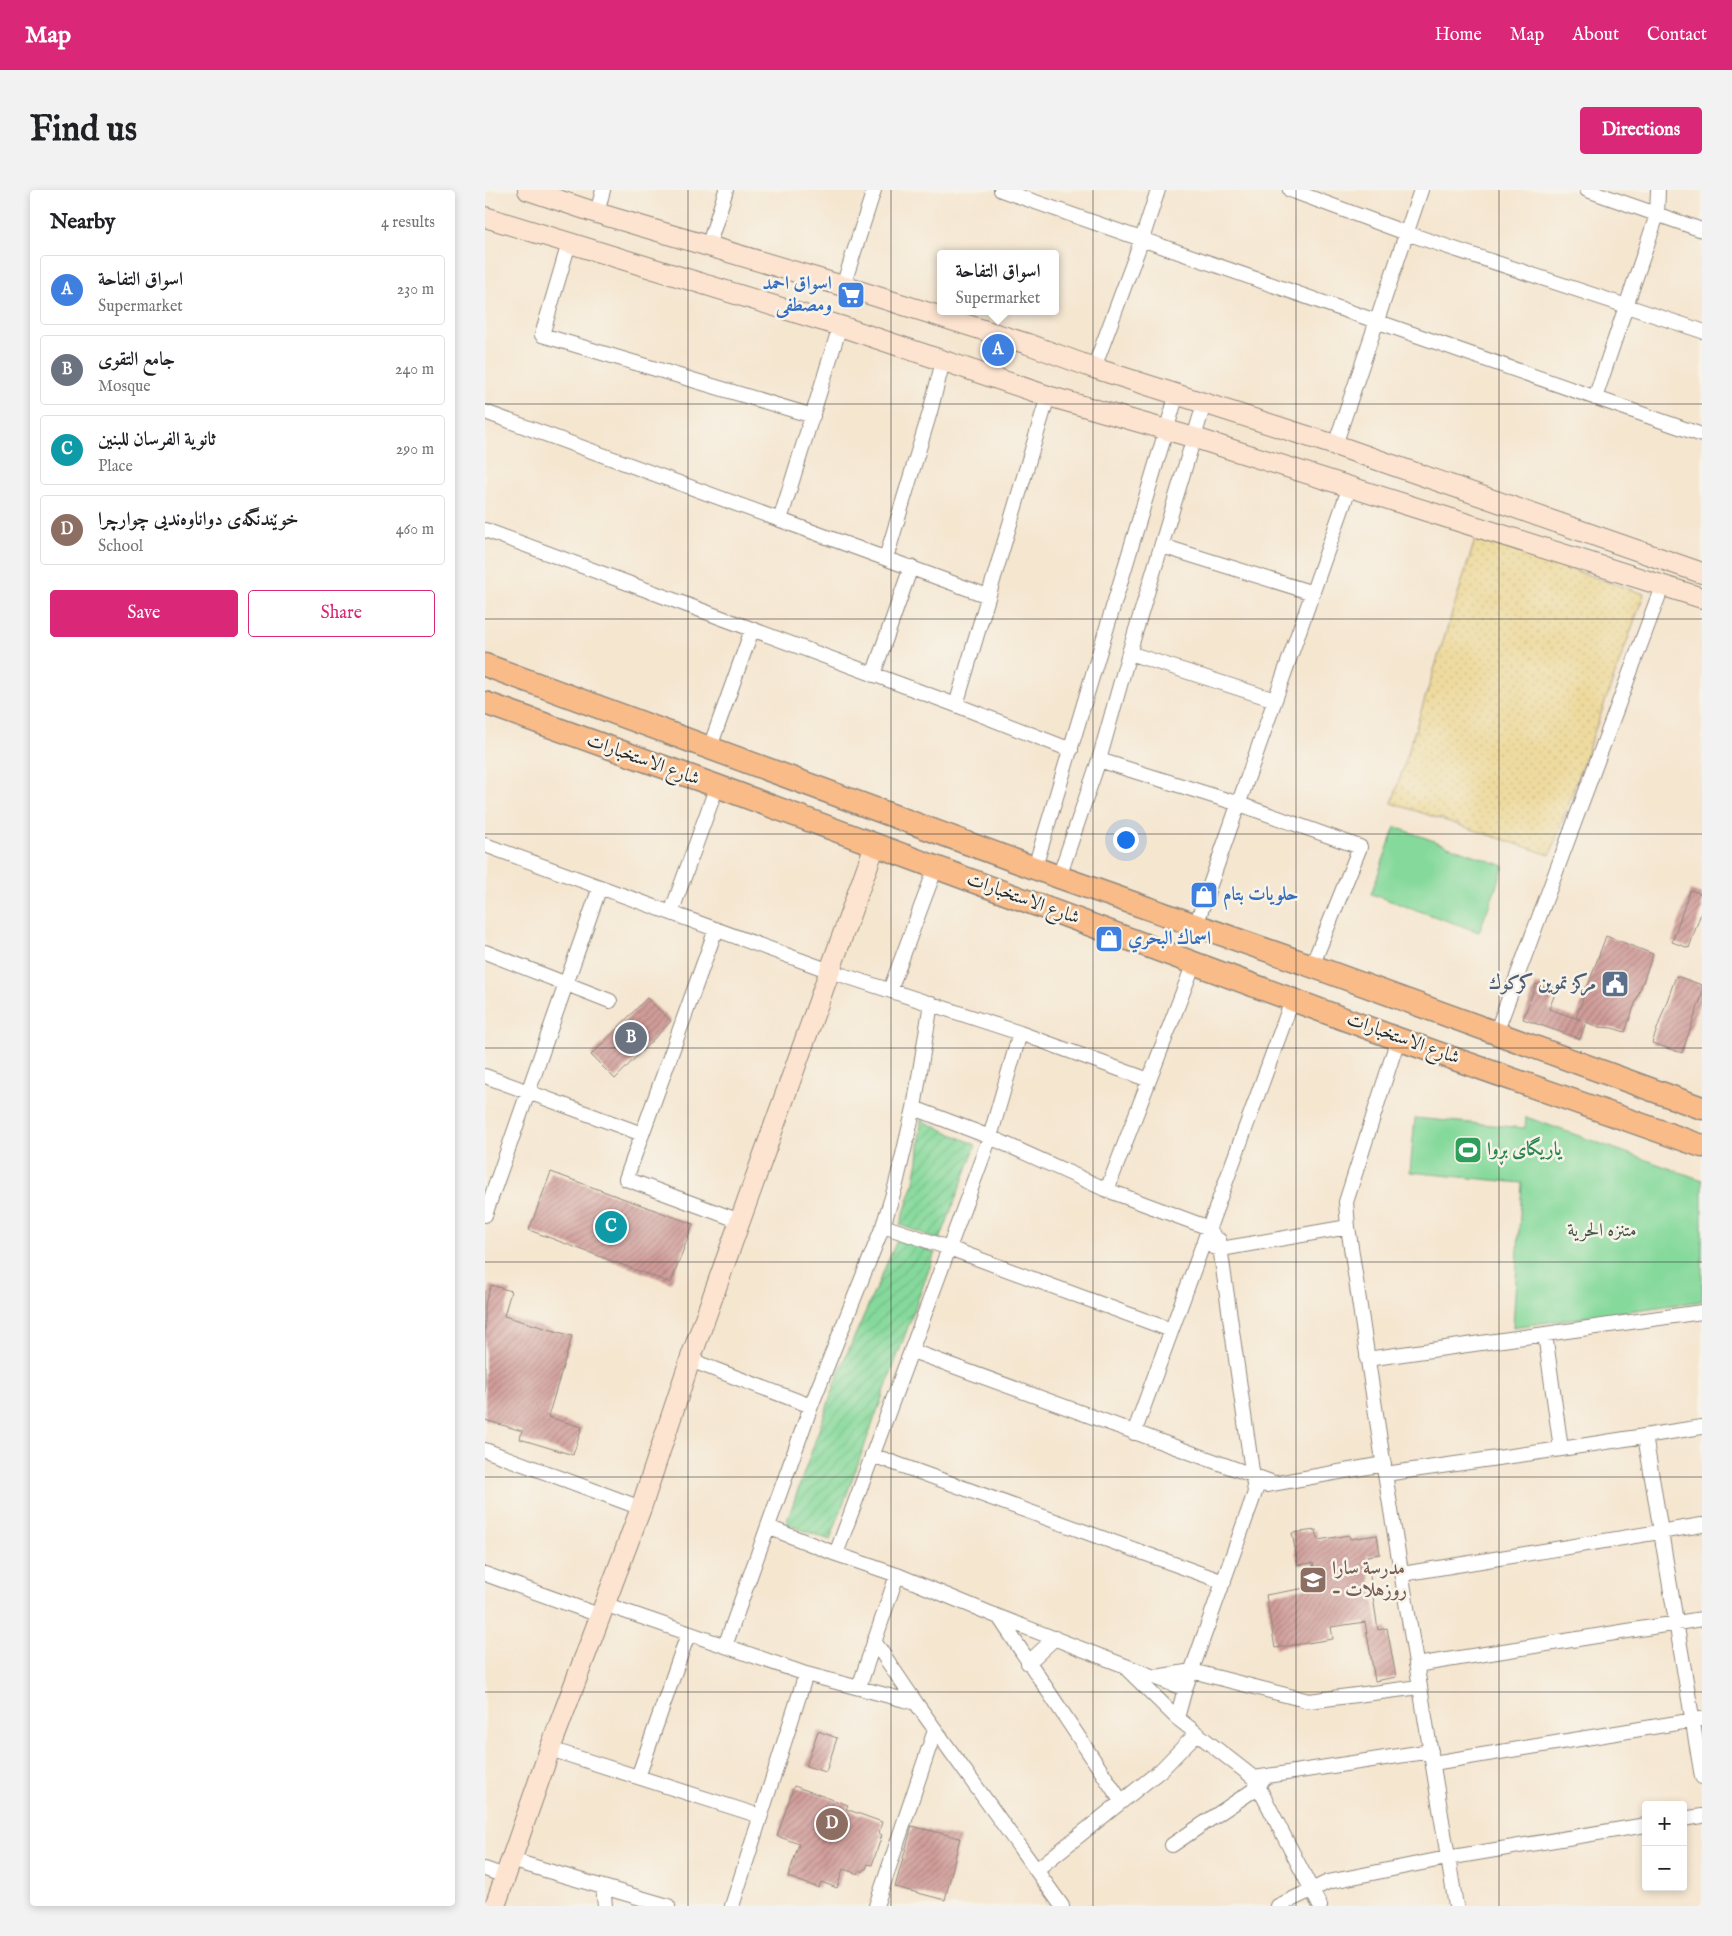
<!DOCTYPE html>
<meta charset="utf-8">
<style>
:root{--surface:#fff;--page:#f2f2f2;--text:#202124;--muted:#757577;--line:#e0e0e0;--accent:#db2777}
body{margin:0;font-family:"IM FELL English",Amiri,serif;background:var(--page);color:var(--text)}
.controls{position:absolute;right:15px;bottom:15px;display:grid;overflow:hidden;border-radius:5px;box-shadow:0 2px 8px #0003}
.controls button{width:45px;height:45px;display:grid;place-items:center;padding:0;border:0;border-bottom:1px solid var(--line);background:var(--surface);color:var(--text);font:25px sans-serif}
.you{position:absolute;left:640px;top:649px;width:18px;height:18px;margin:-12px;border:4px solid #fff;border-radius:50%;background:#1a73e8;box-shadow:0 0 0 8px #1a73e833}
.badge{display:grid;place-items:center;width:32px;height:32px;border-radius:50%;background:var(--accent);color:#fff;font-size:16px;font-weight:700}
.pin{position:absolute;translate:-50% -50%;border:2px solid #fff;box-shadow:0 1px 5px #0006}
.popup{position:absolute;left:452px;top:60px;width:122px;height:65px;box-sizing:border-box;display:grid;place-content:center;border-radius:5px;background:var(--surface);filter:drop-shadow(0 1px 4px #0005);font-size:16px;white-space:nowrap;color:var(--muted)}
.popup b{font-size:19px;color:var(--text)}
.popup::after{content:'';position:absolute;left:50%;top:100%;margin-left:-10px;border:10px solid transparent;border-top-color:var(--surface)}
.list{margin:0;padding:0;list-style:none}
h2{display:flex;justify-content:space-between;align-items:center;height:65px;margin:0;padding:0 20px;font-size:21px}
h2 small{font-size:16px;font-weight:400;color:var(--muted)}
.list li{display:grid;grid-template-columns:32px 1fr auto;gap:15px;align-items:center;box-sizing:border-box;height:70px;margin:0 10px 10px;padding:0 10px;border:1px solid var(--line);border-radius:5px}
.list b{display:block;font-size:19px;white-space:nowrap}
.list p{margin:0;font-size:16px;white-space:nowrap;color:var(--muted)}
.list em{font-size:16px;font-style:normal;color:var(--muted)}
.actions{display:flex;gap:10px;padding:15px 20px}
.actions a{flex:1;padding:11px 0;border:1px solid var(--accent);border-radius:5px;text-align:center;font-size:18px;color:var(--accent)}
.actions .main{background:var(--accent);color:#fff}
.map{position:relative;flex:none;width:1217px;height:1716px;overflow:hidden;border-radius:5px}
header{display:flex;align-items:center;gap:30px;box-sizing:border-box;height:70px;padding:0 25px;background:var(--accent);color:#fff}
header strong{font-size:24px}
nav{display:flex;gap:28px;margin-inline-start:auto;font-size:18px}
.intro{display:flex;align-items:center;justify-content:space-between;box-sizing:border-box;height:120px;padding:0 30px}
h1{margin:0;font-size:35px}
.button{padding:12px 22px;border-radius:5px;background:var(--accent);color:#fff;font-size:18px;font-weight:700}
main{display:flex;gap:30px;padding:0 30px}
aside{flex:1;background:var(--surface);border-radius:5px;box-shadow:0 2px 8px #0003}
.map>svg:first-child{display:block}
</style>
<header>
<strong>Map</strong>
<nav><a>Home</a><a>Map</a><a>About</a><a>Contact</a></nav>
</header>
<div class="intro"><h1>Find us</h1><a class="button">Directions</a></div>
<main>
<aside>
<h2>Nearby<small>4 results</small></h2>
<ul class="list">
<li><span class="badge" style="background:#3f7fe0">A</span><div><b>اسواق التفاحة</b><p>Supermarket</p></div><em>230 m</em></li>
<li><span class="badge" style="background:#6b7280">B</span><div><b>جامع التقوى</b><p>Mosque</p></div><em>240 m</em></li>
<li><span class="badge" style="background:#0f9aa8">C</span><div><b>ثانوية الفرسان للبنين</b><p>Place</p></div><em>290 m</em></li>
<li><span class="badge" style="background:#8d6e63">D</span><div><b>خوێندنگەی دواناوەندیی چوارچرا</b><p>School</p></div><em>460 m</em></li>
</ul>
<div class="actions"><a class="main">Save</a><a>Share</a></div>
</aside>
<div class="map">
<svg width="1217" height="1716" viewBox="0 0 1217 1716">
<defs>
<pattern id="sand-dots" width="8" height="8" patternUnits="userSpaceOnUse" patternTransform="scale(1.25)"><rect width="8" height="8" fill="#eeda9e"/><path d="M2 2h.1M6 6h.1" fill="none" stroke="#cb8" stroke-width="1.8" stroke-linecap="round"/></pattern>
<pattern id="garden-furrows" width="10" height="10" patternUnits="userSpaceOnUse" patternTransform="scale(1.25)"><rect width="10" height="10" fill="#85d99b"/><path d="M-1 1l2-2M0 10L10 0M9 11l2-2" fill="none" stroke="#73ba86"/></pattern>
<pattern id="building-hatch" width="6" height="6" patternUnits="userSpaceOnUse" patternTransform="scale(1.25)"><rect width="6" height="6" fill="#d19d9a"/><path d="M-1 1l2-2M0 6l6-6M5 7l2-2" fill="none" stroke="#aa807e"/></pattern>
</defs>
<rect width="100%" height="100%" fill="#f7f3e8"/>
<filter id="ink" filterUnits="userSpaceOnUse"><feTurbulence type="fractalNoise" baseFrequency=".02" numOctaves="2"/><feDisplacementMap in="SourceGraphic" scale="10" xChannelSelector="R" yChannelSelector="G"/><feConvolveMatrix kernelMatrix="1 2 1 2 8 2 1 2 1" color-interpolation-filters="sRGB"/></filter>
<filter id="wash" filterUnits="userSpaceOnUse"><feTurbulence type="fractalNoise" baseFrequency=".0096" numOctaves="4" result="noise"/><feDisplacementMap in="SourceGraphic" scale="20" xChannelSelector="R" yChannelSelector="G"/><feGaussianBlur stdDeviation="1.12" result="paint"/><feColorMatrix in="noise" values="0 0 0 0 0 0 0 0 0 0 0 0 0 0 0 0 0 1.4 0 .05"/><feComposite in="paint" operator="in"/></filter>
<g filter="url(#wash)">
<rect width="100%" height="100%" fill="#f5e6d0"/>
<path fill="url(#sand-dots)" stroke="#8c8264" d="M991,347L1159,404L1065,665L907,613Z"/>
<path fill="#85d99b" stroke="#588263" d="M910,637L1019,676L994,742L886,704Z
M1041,927L1217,990V1111L1028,1137L1037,993L925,982L930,928L1040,938Z"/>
<path fill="url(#garden-furrows)" stroke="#588263" d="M436,930L491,955L455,1050L415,1035L428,996L433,970Z
M413,1048L450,1063L345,1350L301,1334L356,1177Z"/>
<g id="blocks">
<path fill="url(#building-hatch)" d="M1205,700L1217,704V720L1204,758L1187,752Z
M1121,746L1168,764L1140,842L1127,838L1113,837L1101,832L1095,849L1038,829L1051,794L1071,801L1064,819L1096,830L1091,828Z
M1191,786L1217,795V805L1197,863L1167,853Z
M162,808L186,831L130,889L106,865Z
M66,982L208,1034L186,1093L44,1040Z
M6,1095L26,1101L19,1126L87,1146L63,1227L97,1237L88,1265L35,1249L37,1241L0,1230V1114Z
M831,1340L833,1350L864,1345L865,1349L892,1345L895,1364L882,1366L893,1440L902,1438L911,1487L890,1491L880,1432L846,1437L848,1449L790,1458L781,1405L832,1396L828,1373L813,1375L807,1343Z
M333,1541L352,1548L341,1582L321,1576Z
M309,1596L363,1615L361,1619L397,1632L394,1643L397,1645L387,1675L383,1674L381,1679H379L378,1682L375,1680L373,1684L358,1679L352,1698L336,1692L334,1698L303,1687L314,1654L292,1646Z
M427,1636L475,1648L460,1710L410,1697Z"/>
</g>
</g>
<g filter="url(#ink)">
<use href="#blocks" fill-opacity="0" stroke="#90887e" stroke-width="1"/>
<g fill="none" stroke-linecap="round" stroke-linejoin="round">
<defs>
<path id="street" d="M516,0L1217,245
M805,0L921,43L1217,141
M1102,0L1217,40
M112,23L118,0
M84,53L57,145L328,226
M223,57L241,0
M358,96L389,0
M609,178L657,49L673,0
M1110,208L1172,25L1173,0
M0,222L503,406
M850,255L936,0
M295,330L355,136
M0,340L471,515L586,560
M677,356L828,403
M401,368L445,222L458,171
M644,463L790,510
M388,485L426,377
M471,515L563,206
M225,557L267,440
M614,570L754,614L875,657L827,776
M0,655L345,781L535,843L664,890
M550,677L692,204
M574,687L614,570L644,463L719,214
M186,723L232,596
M711,735L865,296
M231,739L141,989L255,1031
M0,762L125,811
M405,800L451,677
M1011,843L1178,394
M913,849L861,1012L863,1037L900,1284L971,1716
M0,886L157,944
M429,918L505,947L622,1000L724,1038L736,1059
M622,1000L709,773
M0,1025L115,697
M398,1036L464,1058L686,1140
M734,1050L770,1302
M728,1057L736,1059L863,1037
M1060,1144L1076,1259
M427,1161L789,1293
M882,1169L1217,1122
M205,1170L326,1216
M649,1243L808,808
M1160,1246L1217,1587
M0,1260L156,1318
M387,1265L739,1392
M900,1284L1076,1259L1217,1237
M781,1295L899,1274
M283,1337L351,1364L412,1385L514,1427L700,1499
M351,1364L505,947L535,843
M0,1384L114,1425
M917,1384L1217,1335
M119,1414L321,1484L431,1513
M514,1427L636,1611
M389,1451L431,1513L577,1716
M240,1456L326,1216L398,1036L411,994L429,918L446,813
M543,1473L570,1448
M931,1475L1217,1429
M642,1479L692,1528L769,1588L835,1716
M671,1487L707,1481L824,1511L935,1497
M374,1497L412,1385
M692,1528L700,1499L773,1294
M65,1559L275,1626
M948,1573L1216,1529
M153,1587L203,1444
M769,1588L946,1561
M1198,1629L1217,1626
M687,1655L773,1597L778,1589
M26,1670L183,1716
M0,1679L20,1686
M551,1680L676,1580L711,1544
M118,1697L120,1716
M247,1716L321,1484
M391,1716L450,1540
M793,1716L843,1692L962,1668L1161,1635"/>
<path id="secondary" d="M43,0L112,23L358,96L543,154L609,178L850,255L1217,383
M0,27L355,136L563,206L710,248L1217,408
M10,1716L65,1559L156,1318L205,1170L390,655"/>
<path id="primary" d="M0,475L574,687L827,776L1217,918
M0,513L232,596L913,849L1217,956"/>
</defs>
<use href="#street" stroke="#90887e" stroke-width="16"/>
<use href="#secondary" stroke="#90887e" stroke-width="22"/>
<use href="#primary" stroke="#90887e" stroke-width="25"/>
<use href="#street" stroke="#fff" stroke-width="14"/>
<use href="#secondary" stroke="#fde4d0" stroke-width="20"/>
<use href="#primary" stroke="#f9bc89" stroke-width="22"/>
</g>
</g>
<path fill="none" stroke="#2b2b2b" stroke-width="1" stroke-opacity="0.55" d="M203,0V1716M406,0V1716M608,0V1716M811,0V1716M1014,0V1716M0,214H1217M0,429H1217M0,644H1217M0,858H1217M0,1072H1217M0,1287H1217M0,1502H1217"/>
<defs>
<symbol id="supermarket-square" viewBox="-11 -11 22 22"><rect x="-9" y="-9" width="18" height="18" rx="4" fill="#3f7fe0" stroke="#f7f3e8"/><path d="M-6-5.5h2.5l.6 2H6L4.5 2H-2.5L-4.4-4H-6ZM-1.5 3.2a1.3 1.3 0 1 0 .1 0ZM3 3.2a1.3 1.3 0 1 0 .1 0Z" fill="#fff"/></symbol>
<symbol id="shop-square" viewBox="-11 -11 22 22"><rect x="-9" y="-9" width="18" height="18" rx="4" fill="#3f7fe0" stroke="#f7f3e8"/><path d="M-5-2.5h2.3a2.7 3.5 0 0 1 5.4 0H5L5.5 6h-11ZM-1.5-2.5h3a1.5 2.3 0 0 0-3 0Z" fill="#fff"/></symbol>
<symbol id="civic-square" viewBox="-11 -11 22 22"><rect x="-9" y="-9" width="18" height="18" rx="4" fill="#5c6f8a" stroke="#f7f3e8"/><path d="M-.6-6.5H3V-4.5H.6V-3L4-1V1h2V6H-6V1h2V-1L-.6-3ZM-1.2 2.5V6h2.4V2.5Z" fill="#fff"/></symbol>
<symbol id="stadium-square" viewBox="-11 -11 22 22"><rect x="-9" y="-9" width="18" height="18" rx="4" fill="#2e9e5b" stroke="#f7f3e8"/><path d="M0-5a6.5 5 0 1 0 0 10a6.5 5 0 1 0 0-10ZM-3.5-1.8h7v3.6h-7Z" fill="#fff"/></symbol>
<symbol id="school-square" viewBox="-11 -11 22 22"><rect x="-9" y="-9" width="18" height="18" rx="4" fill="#8d6e63" stroke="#f7f3e8"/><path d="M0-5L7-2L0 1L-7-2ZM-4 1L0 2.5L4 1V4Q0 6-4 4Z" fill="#fff"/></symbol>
</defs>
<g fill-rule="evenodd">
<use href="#supermarket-square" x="350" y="89" width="32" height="32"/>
<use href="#shop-square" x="703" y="689" width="32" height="32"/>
<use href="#shop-square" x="608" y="733" width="32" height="32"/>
<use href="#civic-square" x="1114" y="778" width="32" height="32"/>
<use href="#stadium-square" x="967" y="944" width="32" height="32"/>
<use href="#school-square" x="812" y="1374" width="32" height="32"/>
</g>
<g text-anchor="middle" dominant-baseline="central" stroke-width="5" stroke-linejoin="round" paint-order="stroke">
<g font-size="19" font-weight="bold" fill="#366cbe" stroke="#f7f3e8" text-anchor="start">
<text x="347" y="94" text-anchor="end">اسواق احمد<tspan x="347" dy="22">ومصطفى</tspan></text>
<text x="738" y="705">حلويات بتام</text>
<text x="643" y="749">اسماك البحري</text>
</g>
<g font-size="19" fill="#2b2b2b" stroke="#f7f3e8">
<text transform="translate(158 570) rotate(20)">شارع الاستخبارات</text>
<text transform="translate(538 709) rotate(20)">شارع الاستخبارات</text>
<text transform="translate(918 849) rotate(20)">شارع الاستخبارات</text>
</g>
<g font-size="19" font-weight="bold" fill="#4e5e75" stroke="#f7f3e8" text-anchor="end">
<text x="1111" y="794">مركز تموين كركوك</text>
</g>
<g font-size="19" font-weight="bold" fill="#27864d" stroke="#f7f3e8" text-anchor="start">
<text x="1002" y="960">یاریگای بڕوا</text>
</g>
<g font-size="19" fill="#425647" stroke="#f7f3e8">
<text x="1117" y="1041">متنزه الحرية</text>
</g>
<g font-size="19" font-weight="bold" fill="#785e54" stroke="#f7f3e8" text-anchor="start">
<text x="847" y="1379">مدرسة سارا<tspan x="847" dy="22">- روزهلات</tspan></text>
</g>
</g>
</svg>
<div class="controls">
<button>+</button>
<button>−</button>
</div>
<div class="you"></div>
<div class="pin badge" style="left:513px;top:160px;background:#3f7fe0">A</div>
<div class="popup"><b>اسواق التفاحة</b>Supermarket</div>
<div class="pin badge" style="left:146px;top:848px;background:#6b7280">B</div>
<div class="pin badge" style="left:126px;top:1037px;background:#0f9aa8">C</div>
<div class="pin badge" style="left:347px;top:1634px;background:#8d6e63">D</div>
</div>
</main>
